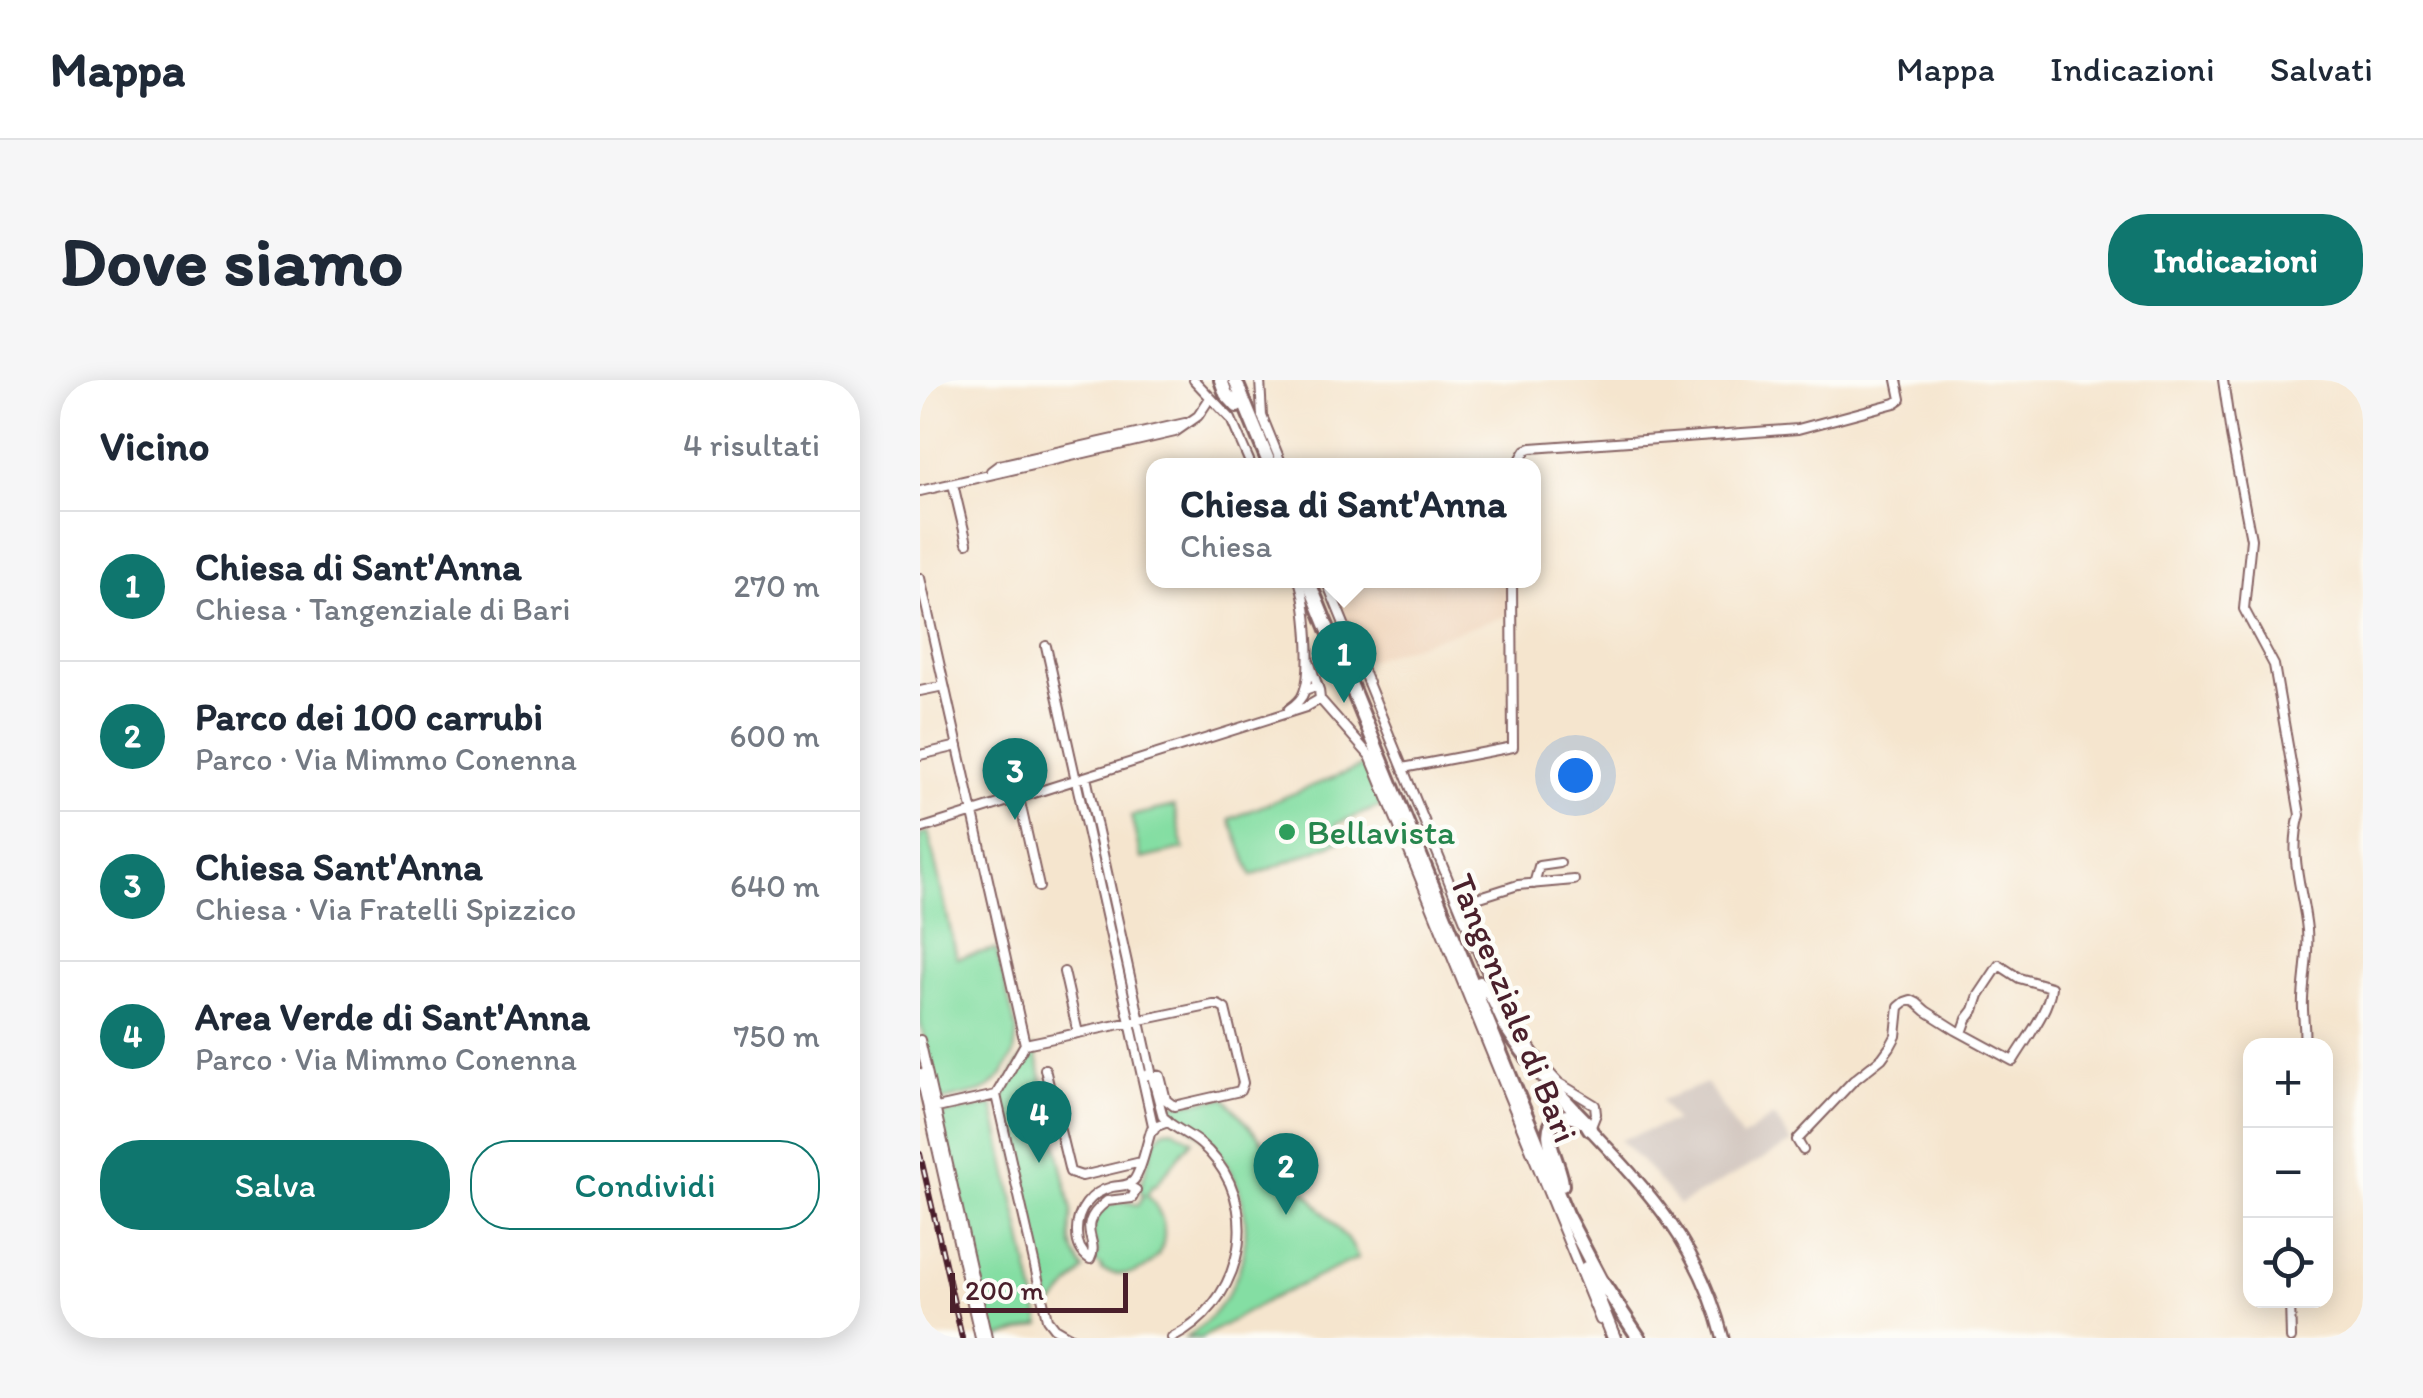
<!DOCTYPE html>
<html lang="it">
<meta charset="utf-8">
<style>
:root{--surface:#fff;--page:#f6f6f7;--text:#1f2937;--muted:#747a83;--line:#e0e1e3;--accent:#0f766e}
body{margin:0;font-family:Itim,sans-serif;background:var(--page);color:var(--text)}
.controls{position:absolute;right:30px;bottom:30px;display:grid;overflow:hidden;border-radius:20px;box-shadow:0 5px 25px #0003}
.controls button{width:90px;height:90px;display:grid;place-items:center;padding:0;border:0;border-bottom:2px solid var(--line);background:var(--surface);color:var(--text);font:50px sans-serif}
.scale{position:absolute;left:30px;bottom:25px;width:178px;box-sizing:border-box;padding-left:10px;border:5px solid #4a1f2b;border-top:0;font-size:28px;line-height:35px;white-space:nowrap;color:#4a1f2b;-webkit-text-stroke:8px #fdfcf7;paint-order:stroke}
.you{position:absolute;left:655px;top:395px;width:35px;height:35px;margin:-25px;border:8px solid #fff;border-radius:50%;background:#1a73e8;box-shadow:0 0 0 15px #1a73e833}
.badge{display:grid;place-items:center;width:65px;height:65px;border-radius:50%;background:var(--accent);color:#fff;font-size:32px;font-weight:700}
.pin{position:absolute;translate:-50% -82px;filter:drop-shadow(0 2px 5px #0008)}
.pin::after{content:'';position:absolute;top:52px;width:35px;height:30px;background:inherit;clip-path:polygon(0 0,100% 0,50% 100%)}
.popup{position:absolute;left:226px;top:78px;width:395px;height:130px;box-sizing:border-box;display:grid;place-content:center;border-radius:20px;background:var(--surface);filter:drop-shadow(0 2px 8px #0005);font-size:32px;white-space:nowrap;color:var(--muted)}
.popup b{font-size:38px;color:var(--text)}
.popup::after{content:'';position:absolute;left:50%;top:100%;margin-left:-20px;border:20px solid transparent;border-top-color:var(--surface)}
.list{margin:0;padding:0;list-style:none}
h2{display:flex;justify-content:space-between;align-items:center;height:130px;margin:0;padding:0 40px;font-size:42px}
h2 small{font-size:32px;font-weight:400;color:var(--muted)}
.list li{display:grid;grid-template-columns:65px 1fr auto;gap:30px;align-items:center;box-sizing:border-box;height:150px;padding:0 40px;border-top:2px solid var(--line)}
.list b{display:block;font-size:38px;white-space:nowrap}
.list p{margin:0;font-size:32px;white-space:nowrap;color:var(--muted)}
.list em{font-size:32px;font-style:normal;color:var(--muted)}
.actions{display:flex;gap:20px;padding:30px 40px}
.actions a{flex:1;padding:22px 0;border:2px solid var(--accent);border-radius:40px;text-align:center;font-size:35px;color:var(--accent)}
.actions .main{background:var(--accent);color:#fff}
.icon{flex:none;width:55px;height:55px;fill:none;stroke:currentColor;stroke-width:2;stroke-linecap:round;stroke-linejoin:round}
.map{position:relative;flex:none;width:1443px;height:958px;overflow:hidden;border-radius:40px}
header{display:flex;align-items:center;gap:60px;box-sizing:border-box;height:140px;padding:0 50px;background:var(--surface);border-bottom:2px solid var(--line)}
header strong{font-size:48px}
nav{display:flex;gap:55px;margin-inline-start:auto;font-size:35px}
.intro{display:flex;align-items:center;justify-content:space-between;box-sizing:border-box;height:240px;padding:0 60px}
h1{margin:0;font-size:70px}
.button{padding:25px 45px;border-radius:40px;background:var(--accent);color:#fff;font-size:35px;font-weight:700}
main{display:flex;gap:60px;padding:0 60px}
aside{flex:1;background:var(--surface);border-radius:40px;box-shadow:0 5px 25px #0003}
.map>svg:first-child{display:block}
</style>
<header>
<strong>Mappa</strong>
<nav><a>Mappa</a><a>Indicazioni</a><a>Salvati</a></nav>
</header>
<div class="intro"><h1>Dove siamo</h1><a class="button">Indicazioni</a></div>
<main>
<aside>
<h2>Vicino<small>4 risultati</small></h2>
<ul class="list">
<li><span class="badge">1</span><div><b>Chiesa di Sant'Anna</b><p>Chiesa · Tangenziale di Bari</p></div><em>270 m</em></li>
<li><span class="badge">2</span><div><b>Parco dei 100 carrubi</b><p>Parco · Via Mimmo Conenna</p></div><em>600 m</em></li>
<li><span class="badge">3</span><div><b>Chiesa Sant'Anna</b><p>Chiesa · Via Fratelli Spizzico</p></div><em>640 m</em></li>
<li><span class="badge">4</span><div><b>Area Verde di Sant'Anna</b><p>Parco · Via Mimmo Conenna</p></div><em>750 m</em></li>
</ul>
<div class="actions"><a class="main">Salva</a><a>Condividi</a></div>
</aside>
<div class="map">
<svg width="1443" height="958" viewBox="0 0 1443 958">
<rect width="100%" height="100%" fill="#fdfcf7"/>
<filter id="ink" filterUnits="userSpaceOnUse"><feTurbulence type="fractalNoise" baseFrequency=".01" numOctaves="2"/><feDisplacementMap in="SourceGraphic" scale="20" xChannelSelector="R" yChannelSelector="G"/><feConvolveMatrix kernelMatrix="1 2 1 2 8 2 1 2 1" color-interpolation-filters="sRGB"/></filter>
<filter id="wash" filterUnits="userSpaceOnUse"><feTurbulence type="fractalNoise" baseFrequency=".0048" numOctaves="4" result="noise"/><feDisplacementMap in="SourceGraphic" scale="40" xChannelSelector="R" yChannelSelector="G"/><feGaussianBlur stdDeviation="2.25" result="paint"/><feColorMatrix in="noise" values="0 0 0 0 0 0 0 0 0 0 0 0 0 0 0 0 0 1.4 0 .05"/><feComposite in="paint" operator="in"/></filter>
<g filter="url(#wash)">
<rect width="100%" height="100%" fill="#f5e5ce"/>
<path fill="#f0d5bc" d="M439,200L589,201V235L445,281L413,207Z"/>
<path fill="#cec1b9" d="M787,703L822,758L854,736L872,763L759,825L728,788L700,760L755,741L741,720Z"/>
<path fill="#84dea3" stroke="#677e67" stroke-width="2.5" d="M449,383L466,424L416,444L422,460L332,496L310,439Z
M254,426L264,469L221,479L211,436Z
M8,452L37,578L76,569L97,652L94,674L83,694L70,707L59,712L20,721L0,642V455Z
M115,667L152,831C149,857 149,867 164,890L131,927L84,724C84,705 98,676 115,667Z
M305,718L431,864L438,878L350,919L281,958H266C329,916 346,832 298,772C283,753 260,744 246,725Z
M73,725L121,945L77,958H73L20,735Z
M253,749L272,760L235,806L233,805L227,815C266,855 233,909 181,890L182,887L174,881L178,874C175,865 172,858 173,849C174,826 199,817 218,825L223,816L220,809L235,760L244,750Z"/>
</g>
<g filter="url(#ink)">
<g fill="none" stroke-linecap="round" stroke-linejoin="round">
<defs>
<path id="minor" d="M274,0L311,39L331,85
M340,0L342,36L362,85
M1303,0L1311,55L1331,159L1324,229L1354,285L1380,435C1368,477 1383,509 1387,550C1389,573 1384,596 1383,619C1382,635 1386,650 1384,666
M597,85L606,70L611,68L878,49L975,23L981,19L977,0
M71,91L79,85L265,43
M33,104L47,163
M0,111L255,52L278,36L290,18
M0,198L105,664
M406,200L563,585L589,637L624,687L639,703L675,725L676,734L670,749
M126,266L234,750
M389,281L399,310
M385,310L393,307L399,310L400,319L450,376L680,940
M0,311L24,306
M369,329C375,325 382,319 384,312C393,290 387,223 379,200
M0,375L38,366
M483,388L593,367L592,200
M166,397L232,696L243,737L248,741
M99,418L119,507
M0,449L386,327L400,319
M614,504L619,486L640,483
M538,524L598,505L654,500
M144,592L158,653
M0,660L67,958
M125,689L150,792L162,796L221,782
M0,693L60,958
M76,715L127,939L134,948L151,958
M8,730L76,715L105,664L293,625H298L305,629L323,703L320,711L254,726L246,720L240,696L228,694L224,697
M883,770L877,760L933,701L962,678L970,667L976,656L979,627L985,622L991,620L997,623L1006,631L1036,650L1093,681C1106,659 1129,631 1131,607L1099,598L1079,585L1059,615L1054,630L1047,639L1042,653
M207,805L216,810L212,818L187,821C152,848 181,859 170,879C161,873 157,864 157,853C156,831 171,812 192,807C200,805 208,807 214,800C222,790 227,761 232,748L248,742C267,756 280,759 296,780C342,840 317,925 252,958
M1370,921L1371,958"/>
<path id="major" d="M670,749C732,815 780,867 803,958"/>
<path id="highway" d="M301,0L306,14L317,26
M315,0L350,85
M388,200L646,834L680,899L719,958
M560,603C574,614 579,635 588,650C610,684 637,712 665,741L670,749
M642,805C642,785 616,751 638,738C647,734 653,736 661,741
M666,888L694,958"/>
</defs>
<use href="#minor" stroke="#866464" stroke-width="12"/>
<use href="#major" stroke="#866464" stroke-width="15"/>
<use href="#highway" stroke="#866464" stroke-width="18"/>
<use href="#minor" stroke="#fff" stroke-width="8"/>
<use href="#major" stroke="#fff" stroke-width="10"/>
<use href="#highway" stroke="#fff" stroke-width="12"/>
<defs>
<path id="rail" d="M0,774L42,958"/>
</defs>
<use href="#rail" stroke="#4a1f2b" stroke-width="6"/>
<use href="#rail" stroke="#fdfcf7" stroke-width="2.5" stroke-dasharray="8" stroke-linecap="butt"/>
</g>
</g>
<circle fill="#2e9e5b" stroke="#fdfcf7" stroke-width="4" cx="367" cy="452" r="10"/>
<g text-anchor="middle" dominant-baseline="central" stroke-width="9" stroke-linejoin="round" paint-order="stroke">
<g font-size="35" fill="#27864d" stroke="#fdfcf7" text-anchor="start">
<text x="387" y="452">Bellavista</text>
</g>
<g font-size="35" fill="#4a1f2b" stroke="#fdfcf7">
<text transform="translate(594 628) rotate(68)">Tangenziale di Bari</text>
</g>
</g>
</svg>
<div class="controls">
<button>+</button>
<button>−</button>
<button><svg class="icon" aria-label="locate" viewBox="0 0 24 24"><circle cx="12" cy="12" r="6"/><path d="M12 2v4M12 18v4M2 12h4M18 12h4"/></svg></button>
</div>
<div class="scale">200 m</div>
<div class="you"></div>
<div class="pin badge" style="left:424px;top:323px">1</div>
<div class="popup"><b>Chiesa di Sant'Anna</b>Chiesa</div>
<div class="pin badge" style="left:366px;top:835px">2</div>
<div class="pin badge" style="left:95px;top:440px">3</div>
<div class="pin badge" style="left:119px;top:783px">4</div>
</div>
</main>
